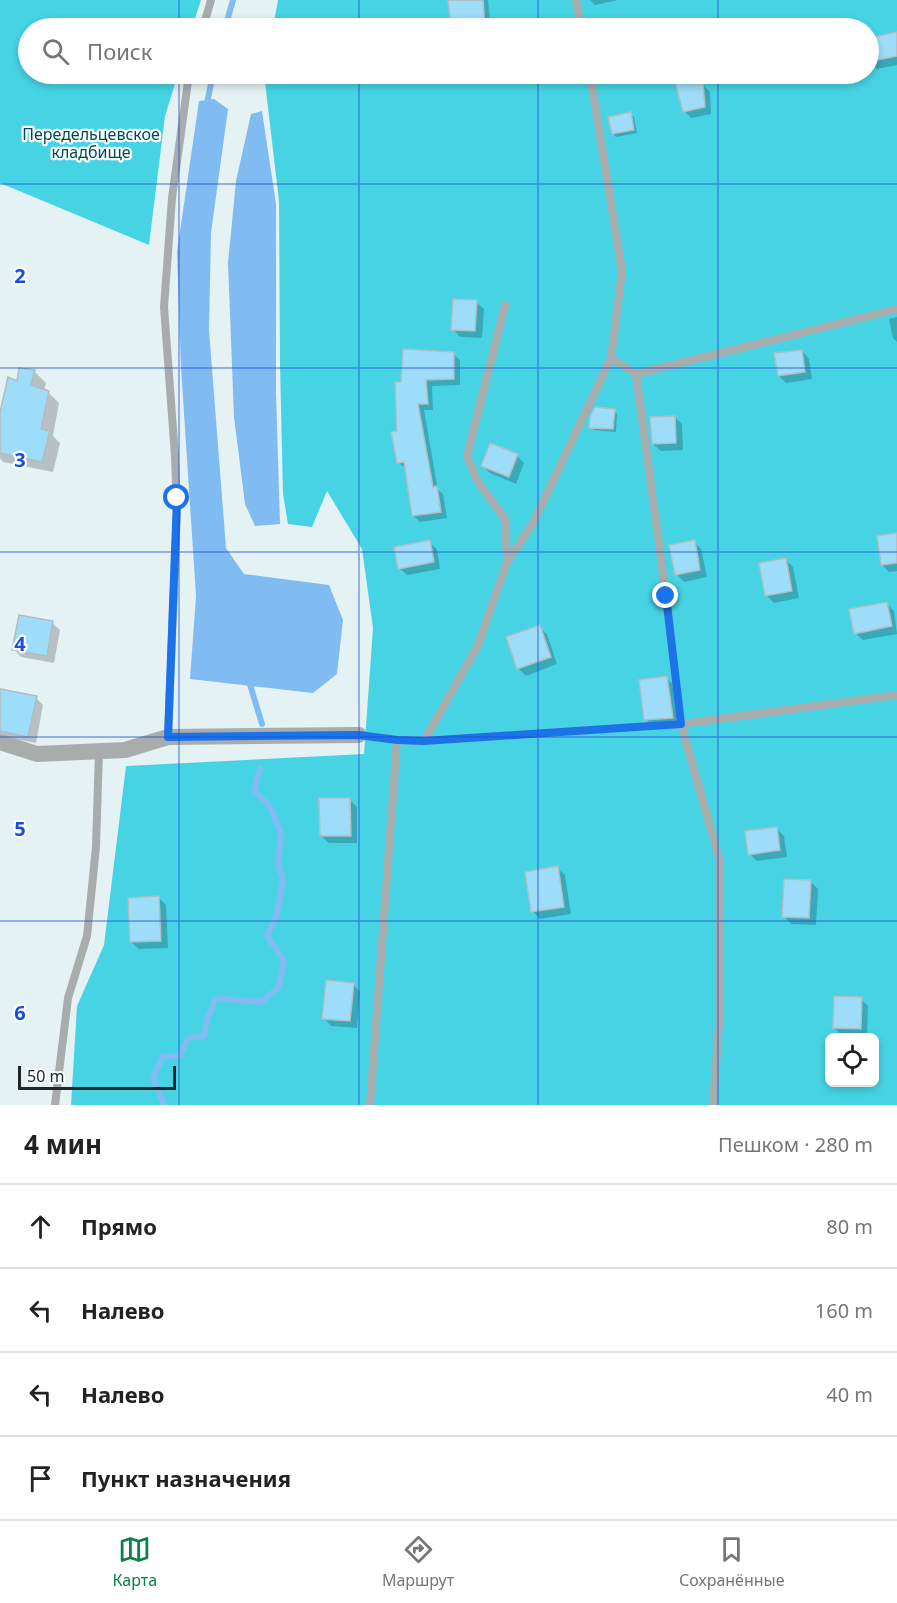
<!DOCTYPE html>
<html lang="ru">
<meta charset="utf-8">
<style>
:root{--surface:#fff;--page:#f6f6f6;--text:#222;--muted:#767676;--line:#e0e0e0;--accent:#0b8043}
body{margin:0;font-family:"Noto Sans",sans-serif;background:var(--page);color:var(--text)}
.controls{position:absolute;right:18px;bottom:18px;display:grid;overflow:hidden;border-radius:9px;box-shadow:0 3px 9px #0003}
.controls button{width:54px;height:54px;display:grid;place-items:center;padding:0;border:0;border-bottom:2px solid var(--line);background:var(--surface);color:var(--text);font:30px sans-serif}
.scale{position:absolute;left:18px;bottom:15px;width:158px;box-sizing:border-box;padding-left:6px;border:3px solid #212626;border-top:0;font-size:16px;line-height:21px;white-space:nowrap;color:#212626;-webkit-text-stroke:4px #f8fdfe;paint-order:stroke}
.stop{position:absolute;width:18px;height:18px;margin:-14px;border:4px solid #1a73e8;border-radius:50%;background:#fff}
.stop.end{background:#1a73e8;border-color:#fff;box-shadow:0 2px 6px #0008}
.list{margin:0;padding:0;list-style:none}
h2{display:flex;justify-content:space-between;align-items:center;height:78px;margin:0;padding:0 24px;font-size:26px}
h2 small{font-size:20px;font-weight:400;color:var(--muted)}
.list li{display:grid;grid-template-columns:39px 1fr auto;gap:18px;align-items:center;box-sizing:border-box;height:84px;padding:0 24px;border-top:2px solid var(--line)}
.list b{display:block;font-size:22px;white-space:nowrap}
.list em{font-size:20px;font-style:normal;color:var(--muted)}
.icon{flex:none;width:33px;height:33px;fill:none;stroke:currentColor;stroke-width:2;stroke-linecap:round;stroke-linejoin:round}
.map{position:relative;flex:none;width:897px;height:1105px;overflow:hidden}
.search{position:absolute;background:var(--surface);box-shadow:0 3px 9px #0003;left:18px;right:18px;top:18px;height:66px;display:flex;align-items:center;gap:15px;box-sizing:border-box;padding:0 21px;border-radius:33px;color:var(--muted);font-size:22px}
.sheet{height:414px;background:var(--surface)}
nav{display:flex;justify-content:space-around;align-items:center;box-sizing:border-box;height:84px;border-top:2px solid var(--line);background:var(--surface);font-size:16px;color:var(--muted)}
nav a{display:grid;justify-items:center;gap:3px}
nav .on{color:var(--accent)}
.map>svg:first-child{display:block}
</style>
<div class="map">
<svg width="897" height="1105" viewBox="0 0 897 1105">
<rect width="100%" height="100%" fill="#e5f2f4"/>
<path fill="#46d4e5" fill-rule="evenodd" d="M0,0H201L192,28H28V74H178L165,116L149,245L0,183Z
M278,0H897V1105H71L77,1006L104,945L126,766L364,754L373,628L362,549L327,491L312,527L288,524L283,494L280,364L279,201L265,82L266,74H868V28H273ZM830,1038H874V1082H830Z"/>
<path fill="#80bbf2" d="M214,99L228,109L211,233L209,330L226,548L244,574L329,585L343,620L337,674L313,693L190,679L196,596L181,367L177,252L199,101Z
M262,111L276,204V393L280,524L255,526L245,504L234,417L228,263L236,181L251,114Z"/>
<path fill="#0003" d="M450,0H488L491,28H452Z
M590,0H618L595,5Z
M897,33V65L877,69L870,61Z
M696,77L710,92L711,114L691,118L684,111Z
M630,114L634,117L637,133L616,137L613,134Z
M476,302L484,309L482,338L460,337L453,329Z
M897,317V342L893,338L889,319Z
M802,351L809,359L812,379L786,383L779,376Z
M453,354L460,360V385L432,386L433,410H424L438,490L443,494L447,518L420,522L414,516L406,469L398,462V433L402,383Z
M20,370L35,372L46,383L44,391L48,392L59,403L53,436L60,443L53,472L3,462L0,458V418L18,383Z
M614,410L617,414L616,432L594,430L591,427Z
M675,417L682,424L683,450L661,451L653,444Z
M517,456L524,463L516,484L490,473L483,466Z
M897,534V571L889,572L882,565Z
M429,542L437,549L440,569L407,575L399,568Z
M694,542L701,549L707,577L684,582L676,574Z
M786,560L793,567L799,598L774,603L766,595Z
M886,603L894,611L897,634L863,640L855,633Z
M52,623L60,630L54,663L21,657L14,649Z
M539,627L547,634L557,664L526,676L518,668Z
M666,678L674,685L680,725L653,727L646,719Z
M0,690L36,698L43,705L36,743L0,736Z
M349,799L357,807V843H329L321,836Z
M777,829L784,836L787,857L757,861L750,854Z
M557,868L565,875L571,914L540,919L533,911Z
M810,881L818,889L816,925L791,924L784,916Z
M159,898L166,905L168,948L139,949L131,942Z
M353,984L360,992L357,1028L331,1026L324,1018Z
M861,999L868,1006L867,1036L842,1035L834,1028Z"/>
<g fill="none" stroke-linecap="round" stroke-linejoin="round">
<path stroke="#80bbf2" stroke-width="6" d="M225,28L233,0
M206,108L213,74
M248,678L262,724
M164,1105L153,1077L163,1056H180L188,1038L204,1036L207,1020L216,998L261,1002L278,988L284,961L267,935L276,918L283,880L278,865L281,833L270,807L254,790L260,768"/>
</g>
<path fill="#9eddf9" stroke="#b2bcc1" stroke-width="1.5" d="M448,0H483L485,27L451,28Z
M897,32V56L868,62V38Z
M696,76L699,84L703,83L705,107L683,112L675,82Z
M631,112L634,130L612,134L608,117Z
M453,299L477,300L475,331L451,330Z
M403,349L454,352V379L426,380L428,404H418L433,487L437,486L441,512L412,516L404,462L397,463L391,432L397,431L395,382H401Z
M802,350L805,372L778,376L774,353Z
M19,368L35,370L31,385L49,391L41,429L50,431L42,462L0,453V412L8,377L17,381Z
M595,407L615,409L613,429L589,428L590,417Z
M675,416L676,443L652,444L650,417Z
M490,443L518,454L509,477L481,466Z
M897,533V563L881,565L877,536Z
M430,540L434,562L398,569L394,547Z
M695,540L700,570L675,575L669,545Z
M786,558L792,591L765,596L759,563Z
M887,602L892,626L854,634L849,609Z
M19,615L53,621L47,656L12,650Z
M540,625L551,657L517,669L506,637Z
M667,676L673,718L644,720L639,680Z
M0,689L37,696L28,737L0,731Z
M319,798H350L351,836H320Z
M777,827L780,850L748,855L745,831Z
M558,866L564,907L531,912L525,872Z
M784,879L811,880L809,918L782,917Z
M159,896L161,941L130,942L128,898Z
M326,980L354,983L350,1021L322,1019Z
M834,996L862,997L861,1029L833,1028Z"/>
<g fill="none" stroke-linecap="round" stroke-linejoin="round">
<path stroke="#a7acac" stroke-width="8" d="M576,0L581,28
M203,28L211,0
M505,305L467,456L478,482L505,519L507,561
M611,358L636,374L666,596L681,724L719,858L720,1010L713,1105
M636,374L897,309
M359,735L397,740L424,741L681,724L897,695
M168,737L177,512L175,456L164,307L172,198L189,74
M424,741L478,645L507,562L533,523L611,358L622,271L590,74
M55,1105L68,998L87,936L96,847L99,751
M370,1105L397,740"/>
<path stroke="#a7acac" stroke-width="16" d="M0,742L37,754L125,750L168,737L359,735"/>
</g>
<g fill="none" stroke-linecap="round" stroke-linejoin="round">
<path stroke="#1a73e8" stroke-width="8" d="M177,498L168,737L359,735L397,740L424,741L681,724L666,596"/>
</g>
<path fill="none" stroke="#1d4ed8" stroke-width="1.5" stroke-opacity="0.55" d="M179,0V28M359,0V28M538,0V28M718,0V28M179,74V1105M359,74V1105M538,74V1105M718,74V1105M0,184H897M0,368H897M0,552H897M0,737H897M0,921H897"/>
<g text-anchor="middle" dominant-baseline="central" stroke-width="4.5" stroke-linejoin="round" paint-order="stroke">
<g font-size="16" fill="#044950" stroke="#f8fdfe">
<text x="91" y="134">Передельцевское<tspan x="91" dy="18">кладбище</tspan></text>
</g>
</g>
<g font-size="20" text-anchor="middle" font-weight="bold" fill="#1d4ed8" stroke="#f8fdfe" stroke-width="4.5" stroke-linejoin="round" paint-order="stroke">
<text x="20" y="283">2</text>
<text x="20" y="467">3</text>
<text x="20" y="651">4</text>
<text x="20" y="836">5</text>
<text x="20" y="1020">6</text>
</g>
</svg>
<div class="controls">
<button><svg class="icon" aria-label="locate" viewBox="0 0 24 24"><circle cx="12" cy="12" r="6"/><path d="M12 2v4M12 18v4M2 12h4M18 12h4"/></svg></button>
</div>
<div class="scale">50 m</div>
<div class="stop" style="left:177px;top:498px"></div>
<div class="stop end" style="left:666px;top:596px"></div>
<div class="search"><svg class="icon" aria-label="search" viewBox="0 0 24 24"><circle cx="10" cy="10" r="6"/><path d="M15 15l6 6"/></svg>Поиск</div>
</div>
<section class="sheet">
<h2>4 мин<small>Пешком · 280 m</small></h2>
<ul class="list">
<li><svg class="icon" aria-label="ahead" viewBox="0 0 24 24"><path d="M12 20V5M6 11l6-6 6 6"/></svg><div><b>Прямо</b></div><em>80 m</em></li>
<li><svg class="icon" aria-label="left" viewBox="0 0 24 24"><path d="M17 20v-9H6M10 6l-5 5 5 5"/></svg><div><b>Налево</b></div><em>160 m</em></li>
<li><svg class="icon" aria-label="left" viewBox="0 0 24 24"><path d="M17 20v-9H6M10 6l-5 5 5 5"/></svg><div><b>Налево</b></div><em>40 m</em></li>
<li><svg class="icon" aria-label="arrive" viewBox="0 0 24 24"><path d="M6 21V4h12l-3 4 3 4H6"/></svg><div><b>Пункт назначения</b></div></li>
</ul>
</section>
<nav>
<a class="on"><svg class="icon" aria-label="map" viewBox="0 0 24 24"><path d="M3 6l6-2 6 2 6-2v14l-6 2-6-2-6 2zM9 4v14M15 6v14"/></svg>Карта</a>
<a><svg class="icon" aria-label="directions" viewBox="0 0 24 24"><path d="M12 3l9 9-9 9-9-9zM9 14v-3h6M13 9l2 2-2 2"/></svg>Маршрут</a>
<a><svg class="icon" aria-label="saved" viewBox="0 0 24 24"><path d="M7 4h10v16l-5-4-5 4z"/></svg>Сохранённые</a>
</nav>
